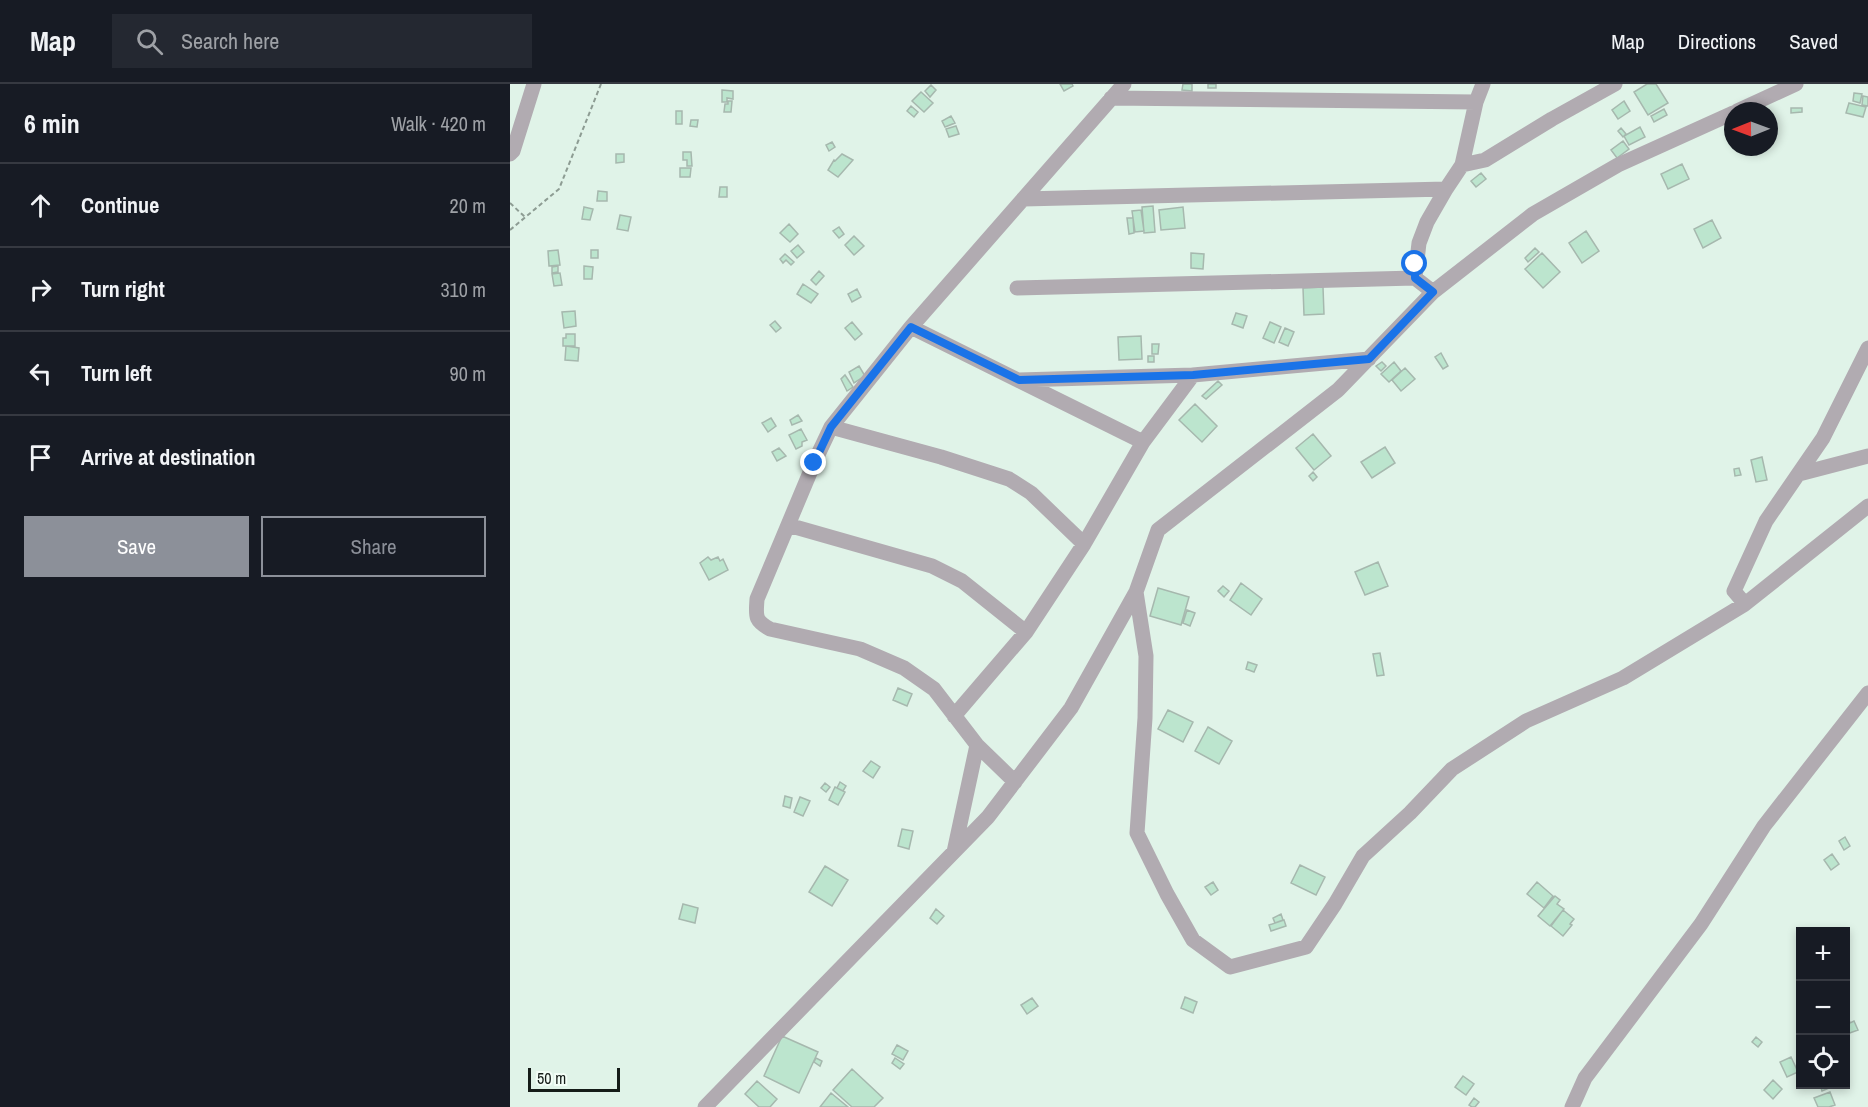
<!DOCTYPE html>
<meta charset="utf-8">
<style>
:root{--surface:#171b24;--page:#242831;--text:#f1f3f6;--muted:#9ea1a6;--line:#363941;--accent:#8c9099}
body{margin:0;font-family:"Archivo Narrow",sans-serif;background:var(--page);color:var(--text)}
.controls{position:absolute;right:18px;bottom:18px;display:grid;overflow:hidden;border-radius:0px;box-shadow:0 3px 9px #0003}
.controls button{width:54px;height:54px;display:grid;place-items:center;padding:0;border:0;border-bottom:2px solid var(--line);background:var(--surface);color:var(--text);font:30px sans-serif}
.compass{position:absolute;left:1214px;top:18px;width:54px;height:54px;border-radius:50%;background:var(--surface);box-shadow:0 3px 9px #0003;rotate:269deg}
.scale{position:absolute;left:18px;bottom:15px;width:92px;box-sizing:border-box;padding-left:6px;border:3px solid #151c18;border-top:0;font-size:16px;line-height:21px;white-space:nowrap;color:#151c18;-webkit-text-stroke:4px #f3fef7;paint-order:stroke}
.stop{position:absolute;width:18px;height:18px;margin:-14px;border:4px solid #1a73e8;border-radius:50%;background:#fff}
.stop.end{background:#1a73e8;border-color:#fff;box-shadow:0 2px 6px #0008}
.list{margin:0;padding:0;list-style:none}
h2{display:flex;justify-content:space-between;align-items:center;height:78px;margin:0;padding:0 24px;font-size:26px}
h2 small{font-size:20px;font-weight:400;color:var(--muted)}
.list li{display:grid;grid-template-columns:39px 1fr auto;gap:18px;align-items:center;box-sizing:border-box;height:84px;padding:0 24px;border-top:2px solid var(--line)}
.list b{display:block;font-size:22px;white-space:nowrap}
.list em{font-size:20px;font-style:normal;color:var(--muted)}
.actions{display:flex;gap:12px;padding:18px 24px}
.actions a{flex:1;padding:14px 0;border:2px solid var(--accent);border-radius:0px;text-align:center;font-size:21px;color:var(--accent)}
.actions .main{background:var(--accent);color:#fff}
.icon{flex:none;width:33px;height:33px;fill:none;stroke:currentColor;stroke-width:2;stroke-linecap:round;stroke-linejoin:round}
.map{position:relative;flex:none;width:1358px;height:1023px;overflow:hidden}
header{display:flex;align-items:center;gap:36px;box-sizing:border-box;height:84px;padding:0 30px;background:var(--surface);border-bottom:2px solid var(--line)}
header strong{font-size:28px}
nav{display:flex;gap:33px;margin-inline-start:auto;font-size:21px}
.search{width:420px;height:54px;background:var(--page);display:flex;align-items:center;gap:15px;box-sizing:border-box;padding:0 21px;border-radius:0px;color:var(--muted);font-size:22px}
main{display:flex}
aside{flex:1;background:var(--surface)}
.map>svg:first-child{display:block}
</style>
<header>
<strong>Map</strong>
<div class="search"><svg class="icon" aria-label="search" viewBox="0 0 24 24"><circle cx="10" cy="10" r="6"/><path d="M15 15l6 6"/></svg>Search here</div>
<nav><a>Map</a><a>Directions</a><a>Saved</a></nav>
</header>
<main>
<aside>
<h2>6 min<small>Walk · 420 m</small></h2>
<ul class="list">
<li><svg class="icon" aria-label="ahead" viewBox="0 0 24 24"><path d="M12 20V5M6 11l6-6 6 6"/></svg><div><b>Continue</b></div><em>20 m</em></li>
<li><svg class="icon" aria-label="right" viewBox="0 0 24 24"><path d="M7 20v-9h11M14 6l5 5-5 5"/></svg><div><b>Turn right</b></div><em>310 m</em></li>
<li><svg class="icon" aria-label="left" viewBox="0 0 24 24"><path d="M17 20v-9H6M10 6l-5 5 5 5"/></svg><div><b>Turn left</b></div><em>90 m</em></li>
<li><svg class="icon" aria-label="arrive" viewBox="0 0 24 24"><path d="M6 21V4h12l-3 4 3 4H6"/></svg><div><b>Arrive at destination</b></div></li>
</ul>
<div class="actions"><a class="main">Save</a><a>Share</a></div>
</aside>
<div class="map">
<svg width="1358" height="1023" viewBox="0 0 1358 1023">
<rect width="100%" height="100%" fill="#e0f3e8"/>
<path fill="#bce5ce" stroke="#a6b8ae" stroke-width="1.5" d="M550,0H562L563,2L554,7Z
M673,0H682V7L672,6Z
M698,0H706V4H698Z
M1137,0H1146L1158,19L1138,31L1124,8Z
M421,1L426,6L420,13L415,7Z
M212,6L223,7V15L217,14V18H212Z
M411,8L423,19L414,28L402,17Z
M1344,9L1352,10L1350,19L1343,17Z
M1353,12L1358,13V22L1352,21Z
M218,17H222L221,28H214L215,20H218Z
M1114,17L1120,27L1108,35L1102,26Z
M1339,19L1356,23L1353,33L1336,29Z
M401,22L408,28L404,33L397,27Z
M1281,24H1292V28L1281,29Z
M1154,25L1157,31L1144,38L1141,32Z
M166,27H172V40H166Z
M441,32L445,39L435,43L432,37Z
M181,36H188L187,43L180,42Z
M446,42L449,50L439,53L436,45Z
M1130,43L1135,53L1119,61L1114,52Z
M1111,44L1116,50L1113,53L1108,47Z
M1113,57L1119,65L1107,74L1101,66Z
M322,58L325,63L319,67L316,61Z
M173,68H181L182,82H177V76H173Z
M106,70H114V78L106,79Z
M332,70L343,76L328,93L318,86L324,76L325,77Z
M1172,80L1179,95L1158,105L1151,90Z
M170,84H181L180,93H170Z
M971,89L976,95L966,103L961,97Z
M210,103H217V113H209Z
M88,107L97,108V117H87Z
M643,122L645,148L634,149L632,123Z
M74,123L83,125L80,136L72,135Z
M673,123L675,144L651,146L649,126Z
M631,126L634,147L625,148L622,127Z
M110,131L121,133L118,147L107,145Z
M617,134H623L624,149L619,150Z
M1202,136L1211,154L1193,164L1184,145Z
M279,140L288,150L280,158L270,149Z
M329,143L334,150L329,154L323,147Z
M1076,147L1089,167L1072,179L1059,159Z
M344,152L354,162L344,171L335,161Z
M288,161L294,168L287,174L281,167Z
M1025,164L1029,168L1018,178L1015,174Z
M48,166L50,181L39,182L38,167Z
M81,166H88V174H81Z
M681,169L694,170L693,185L681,184Z
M1032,169L1050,188L1033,204L1015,185Z
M275,170L284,178L281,181L276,176L273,179L270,175Z
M48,182V188L42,189V183Z
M74,182L83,183L82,195H74Z
M309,187L314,192L306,201L301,196Z
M50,189L52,201L44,202L42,190Z
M293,200L308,210L301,219L287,210Z
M813,203L814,230L794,231L793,204Z
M347,205L351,213L342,218L338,210Z
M65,227L66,242L54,244L52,228Z
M726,229L737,232L733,244L722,240Z
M265,237L271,244L266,248L260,241Z
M342,238L352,250L345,256L335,244Z
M760,238L771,243L764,259L753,254Z
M775,244L784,248L778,262L769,258Z
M56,250H65V262H53V254H56Z
M631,252L632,275L609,276L608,253Z
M642,260H649L648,270H642Z
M56,262L69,264L68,277L55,276Z
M931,269L938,282L933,285L925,273Z
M638,272H644V278H638Z
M872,278L876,282L871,287L866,282Z
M884,278L891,287L879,298L871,290Z
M349,282L355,292L344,299L339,288Z
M895,284L905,295L891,307L882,296Z
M335,291L343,303L337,307L331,295Z
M708,297L712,301L696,315L692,312Z
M685,320L707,342L692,358L669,336Z
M288,331L292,337L282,341L280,336Z
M261,334L266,342L258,348L252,339Z
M291,345L297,356L292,358V362L286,365L279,351Z
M803,350L821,372L804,386L786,364Z
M875,363L885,379L862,394L851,378Z
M269,364L276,372L267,377L262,368Z
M1252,373L1257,396L1246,398L1241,376Z
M1229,384L1231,391L1225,392L1224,385Z
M803,388L807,393L803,397L799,392Z
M198,473L201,476L208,473L210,477L213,475L218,486L199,496L190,479Z
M868,478L878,502L855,511L845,488Z
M731,499L752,515L741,531L720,516Z
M713,502L719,507L714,513L708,507Z
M648,504L679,513L671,541L640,532Z
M677,526L685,529L680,542L673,539Z
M870,569L874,591L867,592L863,570Z
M738,578L747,581L744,588L736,585Z
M388,604L402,610L397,622L383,616Z
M658,626L683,638L673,658L648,645Z
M698,643L722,657L709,680L685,667Z
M361,677L370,683L363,694L353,687Z
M330,698L336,702L333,707L327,704Z
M315,699L320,703L316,708L311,704Z
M325,703L335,708L328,721L319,716Z
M275,712L282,714L280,724L273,722Z
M290,713L300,717L293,732L284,728Z
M392,745L403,747L399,765L388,762Z
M1335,753L1340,762L1334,766L1329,757Z
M1322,770L1329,780L1321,786L1314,776Z
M790,781L815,793L806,811L781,799Z
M315,782L338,796L322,822L299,808Z
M703,798L708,806L701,811L695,803Z
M1027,798L1043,812L1034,824L1017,810Z
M1045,812L1050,816L1047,820L1054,825L1040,842L1028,832Z
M173,820L188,824L185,839L169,835Z
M426,825L434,832L427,840L420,834Z
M1053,826L1064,835L1060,840L1062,841L1053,852L1041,842Z
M771,830L773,836L765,839L763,834Z
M774,836L776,842L761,847L759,841Z
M675,913L687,918L683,929L671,924Z
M522,914L528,922L517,930L511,921Z
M1338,932L1340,939L1344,937L1348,946L1337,950L1336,933Z
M272,952L308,968L289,1009L254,992Z
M1246,953L1252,958L1248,963L1242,958Z
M387,961L398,967L393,976L382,970Z
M1281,973L1288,988L1277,993L1270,978Z
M306,974L312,977L310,982L304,978Z
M385,974L394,980L390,985L382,979Z
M342,985L373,1014L364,1023H342L323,1006Z
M953,992L964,1000L956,1011L945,1003Z
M1263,996L1272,1005L1263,1015L1254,1006Z
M247,997L267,1015L260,1023H249L235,1010Z
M1310,1000H1318L1319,1004L1312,1007Z
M1320,1008L1325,1021L1319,1023H1308L1304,1014Z
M321,1009L338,1023H310Z
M964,1014L969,1018L965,1023H962L959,1021Z"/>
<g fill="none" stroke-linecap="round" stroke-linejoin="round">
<path stroke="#8d9c93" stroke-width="2" stroke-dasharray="4.5 3" stroke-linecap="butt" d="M0,119L15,133
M0,146L49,105L91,0"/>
<path stroke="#b1abb1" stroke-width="15" d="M601,14L966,18
M1227,27L1286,0
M0,70L3,67L24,0
M952,81L975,76L1042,35L1105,0
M513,115L936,105
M507,204L905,194
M923,208L905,194L909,159L917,138L936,105L952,81L966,18L973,0
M401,243L633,358
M509,296L683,291L859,275
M321,343L431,373L499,395L521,409L574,460
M1289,390L1358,372
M278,441L422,482L452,497L516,548
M626,508L636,572L635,634L627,749L657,810L683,856L720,883L796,863L825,820L853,772L900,729L942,685L1016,637L1113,594L1235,520L1358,422
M1235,520L1224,507L1256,437L1313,354L1358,264
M444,632L516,548L574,460L633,358L683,291
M505,698L467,661L424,605L394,584L350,565L260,545C244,536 246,532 247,515L304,379L321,343L401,243L614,0
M444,768L467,661
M195,1023L478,733L561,624L626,508L648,446L828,306L923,208L1023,130L1108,81L1223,29
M1062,1023L1075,994L1191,840L1254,742L1358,609"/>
</g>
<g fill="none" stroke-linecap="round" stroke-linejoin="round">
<path stroke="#1a73e8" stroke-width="8" d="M304,379L321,343L401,243L509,296L683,291L859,275L923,208L905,194V180"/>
</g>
</svg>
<div class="controls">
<button>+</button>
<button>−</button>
<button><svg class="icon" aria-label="locate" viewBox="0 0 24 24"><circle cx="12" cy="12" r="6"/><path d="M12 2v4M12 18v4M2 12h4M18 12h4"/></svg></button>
</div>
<svg class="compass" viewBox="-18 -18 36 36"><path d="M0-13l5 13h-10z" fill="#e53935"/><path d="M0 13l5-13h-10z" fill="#9ea1a6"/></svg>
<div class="scale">50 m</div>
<div class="stop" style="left:905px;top:180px"></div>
<div class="stop end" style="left:304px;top:379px"></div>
</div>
</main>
